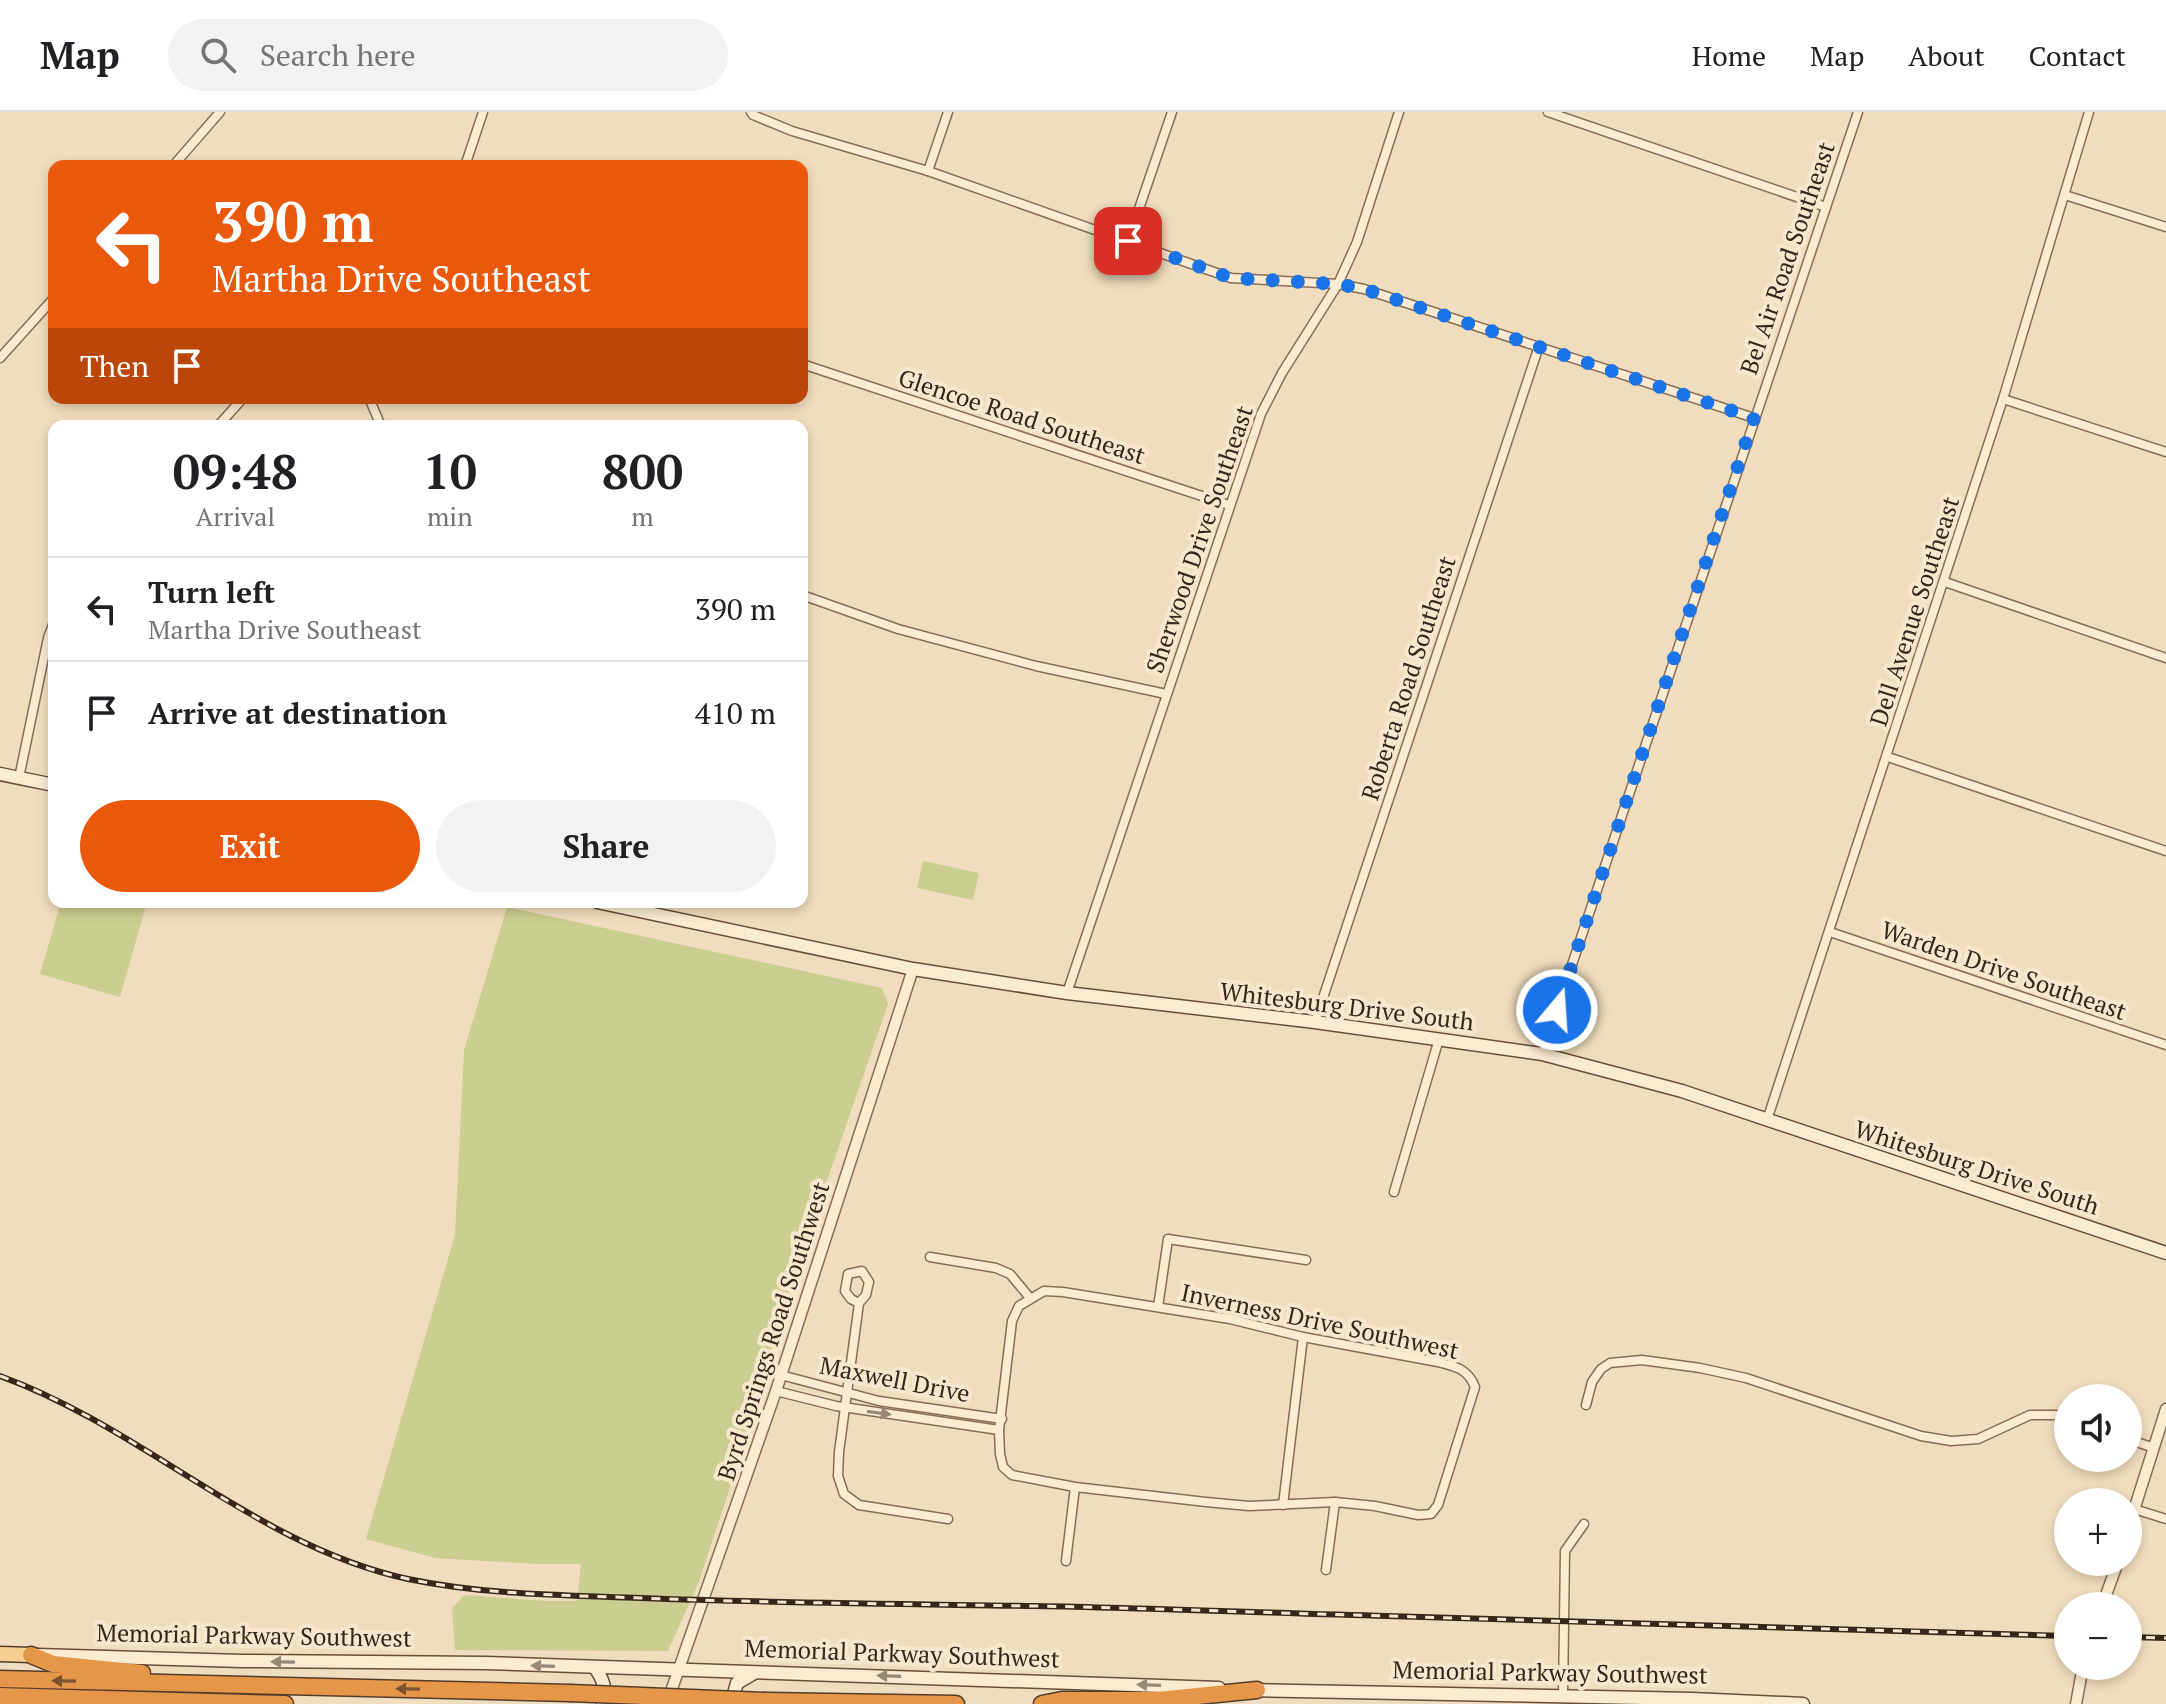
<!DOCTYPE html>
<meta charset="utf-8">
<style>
body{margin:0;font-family:"PT Serif",serif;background:#f2f2f2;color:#202124;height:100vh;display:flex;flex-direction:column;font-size:30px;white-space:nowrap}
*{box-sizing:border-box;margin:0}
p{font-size:26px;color:#757577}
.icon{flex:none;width:44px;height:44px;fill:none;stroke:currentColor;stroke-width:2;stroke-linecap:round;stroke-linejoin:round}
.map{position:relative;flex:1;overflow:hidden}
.details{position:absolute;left:48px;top:308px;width:760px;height:488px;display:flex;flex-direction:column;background:#fff;border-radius:16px;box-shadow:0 4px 12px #0003}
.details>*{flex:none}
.guide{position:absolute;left:48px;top:48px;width:760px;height:244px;border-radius:16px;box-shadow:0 4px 12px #0003;background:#ea580c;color:#fff;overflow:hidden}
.buttons{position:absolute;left:2054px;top:1272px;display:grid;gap:16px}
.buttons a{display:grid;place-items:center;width:88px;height:88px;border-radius:50%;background:#fff;box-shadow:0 4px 12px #0003;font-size:40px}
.pin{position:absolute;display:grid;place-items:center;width:68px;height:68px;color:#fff;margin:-34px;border-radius:16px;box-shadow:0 4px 12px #0006}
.me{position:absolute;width:88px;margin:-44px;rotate:18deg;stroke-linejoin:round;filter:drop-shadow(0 0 6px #0008)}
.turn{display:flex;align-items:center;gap:28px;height:168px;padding:0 32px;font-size:36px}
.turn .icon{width:104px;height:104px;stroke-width:2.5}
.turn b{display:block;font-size:56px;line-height:68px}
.then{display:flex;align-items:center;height:76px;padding:0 32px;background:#0003;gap:16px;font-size:30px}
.eta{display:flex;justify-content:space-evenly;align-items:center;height:136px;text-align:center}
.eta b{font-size:48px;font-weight:800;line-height:56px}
.cta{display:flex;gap:16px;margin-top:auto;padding:16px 32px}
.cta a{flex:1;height:92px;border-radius:48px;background:#ea580c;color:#fff;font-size:32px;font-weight:800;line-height:92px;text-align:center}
.cta a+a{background:#f2f2f2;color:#202124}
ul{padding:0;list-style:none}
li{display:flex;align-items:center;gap:24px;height:104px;padding:0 32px;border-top:2px solid #e0e0e0}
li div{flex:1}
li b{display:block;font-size:30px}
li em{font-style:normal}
header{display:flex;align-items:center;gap:48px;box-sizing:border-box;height:112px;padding:0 40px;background:#fff;border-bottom:2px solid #e0e0e0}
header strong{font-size:38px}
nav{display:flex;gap:44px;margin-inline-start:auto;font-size:28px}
.search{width:560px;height:72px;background:#f2f2f2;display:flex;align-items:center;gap:20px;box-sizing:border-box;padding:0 28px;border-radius:44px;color:#757577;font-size:30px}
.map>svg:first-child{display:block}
.green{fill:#cbce91}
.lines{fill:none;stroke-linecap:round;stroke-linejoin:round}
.minor-casing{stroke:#886d56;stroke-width:11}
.tertiary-casing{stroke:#886d56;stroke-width:13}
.secondary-casing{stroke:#6a4e39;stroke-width:15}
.primary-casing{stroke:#553c2a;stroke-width:17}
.motorway-casing{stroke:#553c2a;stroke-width:19}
.minor{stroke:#faebd1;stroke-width:8}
.tertiary{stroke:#faebd1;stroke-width:10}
.secondary{stroke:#faebd1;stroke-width:12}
.primary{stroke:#f6d092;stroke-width:14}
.motorway{stroke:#e49649;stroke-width:16}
.rail-casing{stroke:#37271b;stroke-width:6}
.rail{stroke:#f7e8cd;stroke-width:3;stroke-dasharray:9;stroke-linecap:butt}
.motorway-bridge-casing{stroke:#553c2a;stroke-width:19;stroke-linecap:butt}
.motorway-bridge{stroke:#e49649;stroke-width:16}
.oneway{fill:#988976}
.oneway2{fill:#7c532d}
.route{stroke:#1a73e8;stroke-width:14;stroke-dasharray:0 25.2}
.labels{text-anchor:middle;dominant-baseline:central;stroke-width:8;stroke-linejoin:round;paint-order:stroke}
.street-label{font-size:24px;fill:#37271b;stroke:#f7e8cd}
</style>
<header>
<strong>Map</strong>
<div class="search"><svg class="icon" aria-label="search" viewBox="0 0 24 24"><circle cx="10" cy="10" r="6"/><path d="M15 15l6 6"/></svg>Search here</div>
<nav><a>Home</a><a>Map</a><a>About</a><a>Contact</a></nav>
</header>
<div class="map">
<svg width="2166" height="1592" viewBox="0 0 2166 1592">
<rect width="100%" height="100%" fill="#f0ddbd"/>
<!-- green -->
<g class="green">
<path d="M923,749l56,12 -6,27 -56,-12z"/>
<path d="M61,790h86l-27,95 -80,-23z"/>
<path d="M507,795l375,81 6,16 -100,290 -46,157 -44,133 -30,67 -213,-1 -3,-41 12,-14 82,6h31l4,-37h-44l-102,-6 -69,-19 89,-304 9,-185z"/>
</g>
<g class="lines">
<!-- minor casing -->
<g class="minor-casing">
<g id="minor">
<path d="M751,0l2,3 39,16 136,40 303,107 107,6 26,5 390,129"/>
<path d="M1548,0l278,95"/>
<path d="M173,54l47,-54"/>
<path d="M465,54l18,-54"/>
<path d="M928,59l20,-59"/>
<path d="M2065,83l101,32"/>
<path d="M1128,129l44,-129"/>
<path d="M0,246l54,-60"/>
<path d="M802,252l427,141"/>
<path d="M369,286l12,28"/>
<path d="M2003,287l163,53"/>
<path d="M218,314l25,-28"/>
<path d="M1945,470l221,76"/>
<path d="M802,483l96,34 138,37 130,28"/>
<path d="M1888,645l278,94"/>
<path d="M19,666l29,-140 6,-16"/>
<path d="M1830,820l336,113"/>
<path d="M1067,881l194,-579 21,-41 56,-89 19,-42 42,-130"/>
<path d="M1315,910l224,-676"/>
<path d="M1542,942l316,-942"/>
<path d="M1767,1008l236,-721 86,-287"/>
<path d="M1394,1080l45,-153"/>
<path d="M930,1145l66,11 14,6 20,24"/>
<path d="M862,1159l7,11 -3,13 -7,8 -8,-4 -6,-8 3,-17z"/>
<path d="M1044,1179l19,1 167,27 73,18 135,25c17,4 30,7 37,25l-37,118 -7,9 -13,1 -43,-9 -40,-4 -86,4 -43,-4 -131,-15 -63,-12 -9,-8 -3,-13 -1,-24 13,-109 7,-15z"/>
<path d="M859,1191l-20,149 -1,24 6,18 15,11 89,14"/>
<path d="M1158,1195l10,-68 138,21"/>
<path d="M781,1263l98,26 123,18"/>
<path d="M776,1279l60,15 163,24"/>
<path d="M1586,1293l6,-23 9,-13 9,-6 32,-3 58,8 46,10 175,58 30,5 27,-2 52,-24h26l12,4"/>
<path d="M2128,1327l26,9"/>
<path d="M1283,1393l20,-168"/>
<path d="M2134,1397l32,10"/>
<path d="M1066,1449l9,-74"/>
<path d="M1326,1458l9,-68"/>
<path d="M1563,1584l2,-145 19,-27"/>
</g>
</g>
<!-- tertiary casing -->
<g class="tertiary-casing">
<g id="tertiary">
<path d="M2128,1417l38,-120"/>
<path d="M2102,1494l16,-44"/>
<path d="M668,1588l108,-309 137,-422"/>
<path d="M2076,1592l7,-38"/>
</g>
</g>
<!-- secondary casing -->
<g class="secondary-casing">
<g id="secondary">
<path d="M0,662l54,11"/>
<path d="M597,790l316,67 154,24 248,29 227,32 140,37 484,162"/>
<path d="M38,1543l204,6 243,2 734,25"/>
<path d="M595,1556c9,12 11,21 8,36"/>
<path d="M1250,1578l442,9 111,5"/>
<path d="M731,1592l6,-21 17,-10"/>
</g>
</g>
<!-- primary casing -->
<g class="primary-casing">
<path id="primary" d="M0,1542l31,1"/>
</g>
<!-- motorway casing -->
<g class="motorway-casing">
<g id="motorway">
<path d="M31,1543l22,9 89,9"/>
<path d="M0,1567l570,14"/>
<path d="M0,1584l285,8"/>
<path d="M766,1589l190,3"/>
<path d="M1042,1592l20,-4h96l99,-10"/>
</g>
</g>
<!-- minor -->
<use href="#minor" class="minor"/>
<!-- tertiary -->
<use href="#tertiary" class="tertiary"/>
<!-- secondary -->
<use href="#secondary" class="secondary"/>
<!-- primary -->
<use href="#primary" class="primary"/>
<!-- motorway -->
<use href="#motorway" class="motorway"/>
<!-- rail casing -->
<g class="rail-casing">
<g id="rail">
<path d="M0,1264c144,52 256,170 408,203 77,16 156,16 233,19 132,5 263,6 394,8 117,2 235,7 352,10 227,7 454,13 681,20"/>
<path d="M2128,1525l38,1"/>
</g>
</g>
<!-- rail -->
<use href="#rail" class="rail"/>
<!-- motorway-bridge casing -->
<g class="motorway-bridge-casing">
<path id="motorway-bridge" d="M570,1581l196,8"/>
</g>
<!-- motorway-bridge -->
<use href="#motorway-bridge" class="motorway-bridge"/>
</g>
<!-- one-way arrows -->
<defs><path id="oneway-solid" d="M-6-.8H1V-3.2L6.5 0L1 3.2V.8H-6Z" transform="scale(2)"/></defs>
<g class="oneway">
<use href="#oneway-solid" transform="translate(879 1301) rotate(8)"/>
<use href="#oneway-solid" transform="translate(283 1550) rotate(-179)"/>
<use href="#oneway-solid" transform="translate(543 1554) rotate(-178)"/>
<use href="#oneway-solid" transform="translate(889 1564) rotate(-178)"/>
<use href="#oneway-solid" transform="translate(1149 1573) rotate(-178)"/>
</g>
<g class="oneway2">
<use href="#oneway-solid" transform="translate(64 1569) rotate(-179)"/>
<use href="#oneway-solid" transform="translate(408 1577) rotate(-179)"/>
</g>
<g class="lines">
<!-- route -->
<path class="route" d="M1128,129l103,37 107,6 26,5 390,129 -197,592"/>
</g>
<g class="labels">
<!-- street labels -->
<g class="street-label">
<text transform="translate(1787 146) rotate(-71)">Bel Air Road Southeast</text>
<text transform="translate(1022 304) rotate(18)">Glencoe Road Southeast</text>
<text transform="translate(1199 427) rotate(-71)">Sherwood Drive Southeast</text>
<text transform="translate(1914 499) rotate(-72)">Dell Avenue Southeast</text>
<text transform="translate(1408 566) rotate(-72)">Roberta Road Southeast</text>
<text transform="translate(2004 858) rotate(19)">Warden Drive Southeast</text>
<text transform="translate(1347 894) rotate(7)">Whitesburg Drive South</text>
<text transform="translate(1977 1055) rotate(18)">Whitesburg Drive South</text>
<text transform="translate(1320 1209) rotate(12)">Inverness Drive Southwest</text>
<text transform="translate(773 1219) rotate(-72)">Byrd Springs Road Southwest</text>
<text transform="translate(895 1267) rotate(11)">Maxwell Drive</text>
<text transform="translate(254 1523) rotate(1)">Memorial Parkway Southwest</text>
<text transform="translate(902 1541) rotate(2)">Memorial Parkway Southwest</text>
<text transform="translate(1550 1560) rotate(1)">Memorial Parkway Southwest</text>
</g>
</g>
</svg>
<div class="buttons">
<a><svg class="icon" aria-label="sound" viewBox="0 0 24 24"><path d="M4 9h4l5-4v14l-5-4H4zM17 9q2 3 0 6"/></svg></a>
<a>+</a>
<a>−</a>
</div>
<div class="pin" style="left:1128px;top:129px;background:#d93025"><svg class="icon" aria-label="arrive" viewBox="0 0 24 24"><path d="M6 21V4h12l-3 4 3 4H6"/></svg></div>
<svg class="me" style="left:1557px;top:898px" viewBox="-20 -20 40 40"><circle r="17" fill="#1a73e8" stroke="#fff" stroke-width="3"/><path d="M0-11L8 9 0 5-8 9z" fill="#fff"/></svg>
<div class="guide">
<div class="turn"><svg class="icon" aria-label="left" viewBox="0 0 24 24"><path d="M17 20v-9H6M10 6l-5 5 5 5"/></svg><div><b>390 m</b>Martha Drive Southeast</div></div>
<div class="then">Then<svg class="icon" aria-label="arrive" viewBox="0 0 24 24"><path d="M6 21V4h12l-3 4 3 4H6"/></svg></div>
</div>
<section class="details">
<div class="eta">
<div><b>09:48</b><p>Arrival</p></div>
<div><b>10</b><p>min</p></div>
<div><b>800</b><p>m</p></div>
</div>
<ul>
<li><svg class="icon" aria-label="left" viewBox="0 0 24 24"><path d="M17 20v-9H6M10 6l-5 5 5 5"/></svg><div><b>Turn left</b><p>Martha Drive Southeast</p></div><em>390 m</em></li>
<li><svg class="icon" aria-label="arrive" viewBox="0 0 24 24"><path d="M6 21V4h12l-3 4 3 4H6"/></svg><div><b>Arrive at destination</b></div><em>410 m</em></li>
</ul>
<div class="cta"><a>Exit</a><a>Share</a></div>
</section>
</div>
